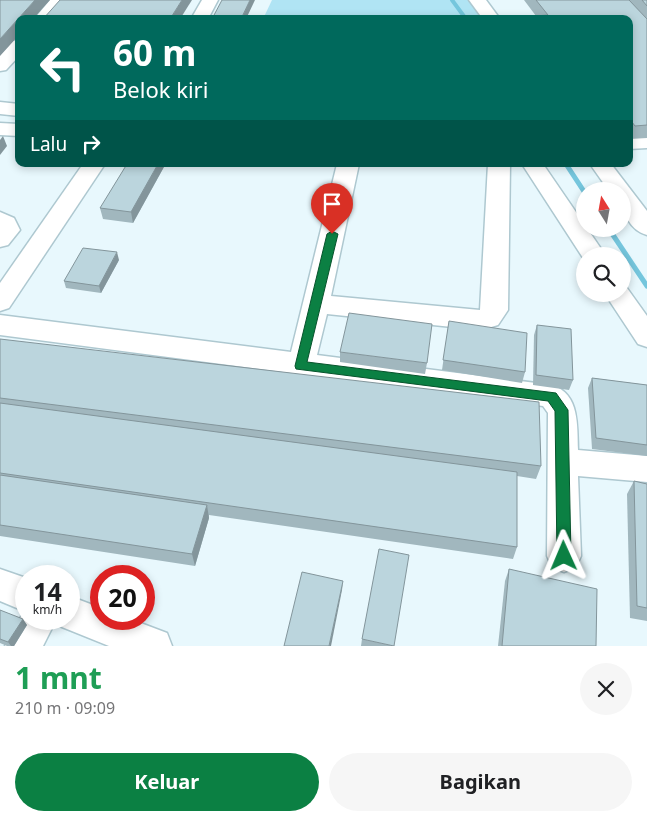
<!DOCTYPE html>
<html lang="id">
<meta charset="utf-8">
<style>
body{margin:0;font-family:"Noto Sans",sans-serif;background:#f6f6f6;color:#202124;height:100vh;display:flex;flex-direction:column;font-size:19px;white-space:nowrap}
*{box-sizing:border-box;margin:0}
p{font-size:16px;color:#757577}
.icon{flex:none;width:28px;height:28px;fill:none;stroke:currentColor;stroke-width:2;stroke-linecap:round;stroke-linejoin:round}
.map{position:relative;height:646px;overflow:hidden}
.side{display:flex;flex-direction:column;background:#fff;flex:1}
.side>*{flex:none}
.top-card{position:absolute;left:15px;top:15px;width:618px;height:152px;border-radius:10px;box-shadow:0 2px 8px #0003;background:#00695c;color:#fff;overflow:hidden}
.needle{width:32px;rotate:349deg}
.fabs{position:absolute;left:576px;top:182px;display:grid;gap:10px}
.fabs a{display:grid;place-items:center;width:55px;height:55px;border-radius:50%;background:#fff;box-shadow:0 2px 8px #0003;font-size:25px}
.speed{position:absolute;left:15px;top:565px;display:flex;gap:10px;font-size:25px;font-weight:700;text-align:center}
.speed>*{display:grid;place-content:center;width:65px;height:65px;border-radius:50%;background:#fff;box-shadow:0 2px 8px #0003;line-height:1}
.speed small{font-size:12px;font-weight:400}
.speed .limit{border:8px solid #d22;background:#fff;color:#111}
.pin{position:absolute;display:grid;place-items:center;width:42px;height:42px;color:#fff;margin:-51px -21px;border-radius:50% 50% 50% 0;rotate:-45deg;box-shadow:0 0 5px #0007}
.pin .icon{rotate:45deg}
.me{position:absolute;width:55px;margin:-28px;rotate:359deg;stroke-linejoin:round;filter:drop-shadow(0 0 4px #0008)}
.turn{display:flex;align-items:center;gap:18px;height:105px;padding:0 15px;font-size:22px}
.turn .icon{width:65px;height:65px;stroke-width:2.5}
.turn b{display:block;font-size:35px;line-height:42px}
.then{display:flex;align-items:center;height:48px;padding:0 15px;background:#0003;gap:10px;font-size:19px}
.round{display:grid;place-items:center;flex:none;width:52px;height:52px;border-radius:26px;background:#f6f6f6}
.summary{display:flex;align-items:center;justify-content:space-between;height:85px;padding:0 15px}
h1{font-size:30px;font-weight:700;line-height:38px;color:#1e9e55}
.action{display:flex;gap:10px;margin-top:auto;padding:10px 15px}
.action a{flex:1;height:58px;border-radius:30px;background:#0b8043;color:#fff;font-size:20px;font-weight:700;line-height:58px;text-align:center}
.action a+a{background:#f6f6f6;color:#202124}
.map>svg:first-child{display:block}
.green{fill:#b0e4f4}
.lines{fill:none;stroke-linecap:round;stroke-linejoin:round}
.stream-far1{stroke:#75c6dd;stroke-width:4}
.stream{stroke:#75c6dd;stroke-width:5}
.minor-casing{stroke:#aec8d0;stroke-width:3}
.minor{fill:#fff;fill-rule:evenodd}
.wall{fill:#a1b7be}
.shaded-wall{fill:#83959b}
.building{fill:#bbd5dd;stroke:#83959b}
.route{fill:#0b8043;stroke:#07532c}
</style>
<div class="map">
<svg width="647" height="646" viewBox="0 0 647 646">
<rect width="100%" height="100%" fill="#e8f8fd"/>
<!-- green -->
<path class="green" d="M272,0h208l21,19h-238z"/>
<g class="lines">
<!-- stream-far1 -->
<path class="stream-far1" d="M452,0l14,19"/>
<!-- stream -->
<g class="stream">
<path d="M566,164l19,29"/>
<path d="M609,229l38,57"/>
</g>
<!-- minor casing -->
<g class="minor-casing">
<g id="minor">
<path d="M50,0h17l-16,19h-17z"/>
<path d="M202,0h16l-10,19h-17z"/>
<path d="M469,0h17l14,19h-17z"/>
<path d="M19,40v16l-13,14 -6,1v-16l13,-14z"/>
<path d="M0,102l19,2v12l-19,-2z"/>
<path d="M0,123l19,1v12l-19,-1z"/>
<path d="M647,136v12l-18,1v-12z"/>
<path d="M83,164h22l-96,144 -9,3v-28z"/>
<path d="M337,164h22l-28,132 149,14 8,-146h22l-2,146 -10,15 -17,5 -154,-16 -10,41 235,30c28,9 25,41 26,65l69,6v26l-69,-6 3,80 -5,11 -12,5 -12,-5 -5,-11 1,-143 -5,-7 -237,-31 -5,2 -10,-4 -291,-38v-20l291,37z"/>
<path d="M522,164h21l63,92h-21v5z"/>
<path d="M590,164h21l36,47v24c-20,-6 -25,-26 -25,-44h-13z"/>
<path d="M0,212l14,6 6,12 -12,15 -8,2z"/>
<path d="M622,286l5,2 20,28v31l-9,-3 -33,-50h17z"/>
<path d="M0,569l26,9v41h43v-23l32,12v11h29l37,14 5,13h-63l-52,-21 -2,-3 -12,24h-38l19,-35 -24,-10z"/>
</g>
</g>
<!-- minor -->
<use href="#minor" class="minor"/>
</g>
<!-- wall -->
<g class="wall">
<path d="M524,0h123v138l-17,1 -1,-2v-118h-95v-3h2z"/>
<path d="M213,17l33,2h-33z"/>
<path d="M165,165l-32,58 -30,-4 -3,-11z"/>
<path d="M119,260l-18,33 -35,-5 -2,-7z"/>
<path d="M449,321l76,51 -3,11 -80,-13z"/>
<path d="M537,325l36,55 -4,10 -36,-5 1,-50z"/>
<path d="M0,339l541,127 -5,13 -19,-3v71l-4,12 -304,-44v3l-14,48 -195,-30z"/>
<path d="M340,352l87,11 -2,11 -85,-12z"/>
<path d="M592,378l55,7v71l-55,-7 -4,-61z"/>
<path d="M634,481l13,3v137l-17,-3 -3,-124z"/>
<path d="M509,569l87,77h-98l7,-65z"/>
<path d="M0,610l27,15 -13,21h-7l-7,-3z"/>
<path d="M362,639l32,7h-33z"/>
</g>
<!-- shaded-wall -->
<g class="shaded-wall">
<path d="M35,0h15l-17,19h-14v16l-19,21v-17z"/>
<path d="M182,0h10l-12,19h-10z"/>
<path d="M250,0h5l-9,19h-5z"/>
<path d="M3,136l4,10 -7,9v-15z"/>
<path d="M158,164h7v1l-32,58 -2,-11z"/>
<path d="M117,252l2,8 -18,33 -2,-7z"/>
<path d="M207,505l2,13 -14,48 -3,-12z"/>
<path d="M343,581l-1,9 -11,56h-2z"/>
<path d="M23,619l4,6 -13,21h-3l-3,-4z"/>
</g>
<!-- building -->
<g class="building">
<path d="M0,0h35l-35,39z"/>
<path d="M60,0h122l-12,19h-127z"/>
<path d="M222,0h28l-9,19 -28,-2z"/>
<path d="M536,0h93l18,19v106l-12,1 -6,-8v-99h-93l-2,-3 14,-1z"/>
<path d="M642,0h5v6z"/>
<path d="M127,164h31l-27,48 -31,-4z"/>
<path d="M83,248l34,4 -18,34 -35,-5z"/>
<path d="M349,313l83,11 -5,39 -87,-11z"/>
<path d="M449,321l78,12 -2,39 -82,-12z"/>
<path d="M537,325l34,4 2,51 -37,-5z"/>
<path d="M0,339l539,63 2,64 -541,-68z"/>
<path d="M592,378l55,7v60l-51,-7z"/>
<path d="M0,403l517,69v75l-517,-74z"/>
<path d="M0,475l207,30 -15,49 -192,-29z"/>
<path d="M634,481l13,3v124l-10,-2z"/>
<path d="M379,549l30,6 -15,91 -32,-7z"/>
<path d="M509,569l88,20 -1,57h-94z"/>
<path d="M302,572l41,9 -14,65h-45z"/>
<path d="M0,610l23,9 -15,23 -8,-3z"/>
</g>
<!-- route -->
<path class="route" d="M332,231l6,3 -31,128 249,31 12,17 3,146 -2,5 -5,2 -5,-2 -2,-5 -2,-145 -7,-10 -252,-32 -1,-3 32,-132z"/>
</svg>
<div class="fabs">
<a><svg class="needle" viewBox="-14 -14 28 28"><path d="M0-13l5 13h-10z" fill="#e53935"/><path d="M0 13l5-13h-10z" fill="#757577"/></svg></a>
<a><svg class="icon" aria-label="search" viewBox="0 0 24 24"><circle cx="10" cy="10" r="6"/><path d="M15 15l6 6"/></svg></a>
</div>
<div class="speed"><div>14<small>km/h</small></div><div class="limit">20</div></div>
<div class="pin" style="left:332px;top:234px;background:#d93025"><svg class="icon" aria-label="arrive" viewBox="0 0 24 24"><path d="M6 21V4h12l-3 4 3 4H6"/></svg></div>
<svg class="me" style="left:564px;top:556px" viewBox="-20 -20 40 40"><path d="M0-17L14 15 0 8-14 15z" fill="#0b8043" stroke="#fff" stroke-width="4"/></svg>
<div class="top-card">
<div class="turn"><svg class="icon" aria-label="left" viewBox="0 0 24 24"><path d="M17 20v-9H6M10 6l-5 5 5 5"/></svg><div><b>60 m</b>Belok kiri</div></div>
<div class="then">Lalu<svg class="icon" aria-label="right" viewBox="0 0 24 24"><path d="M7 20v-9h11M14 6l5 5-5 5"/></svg></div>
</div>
</div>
<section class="side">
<div class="summary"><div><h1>1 mnt</h1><p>210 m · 09:09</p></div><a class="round"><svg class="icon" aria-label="close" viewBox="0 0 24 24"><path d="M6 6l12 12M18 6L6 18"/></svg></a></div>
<div class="action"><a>Keluar</a><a>Bagikan</a></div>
</section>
